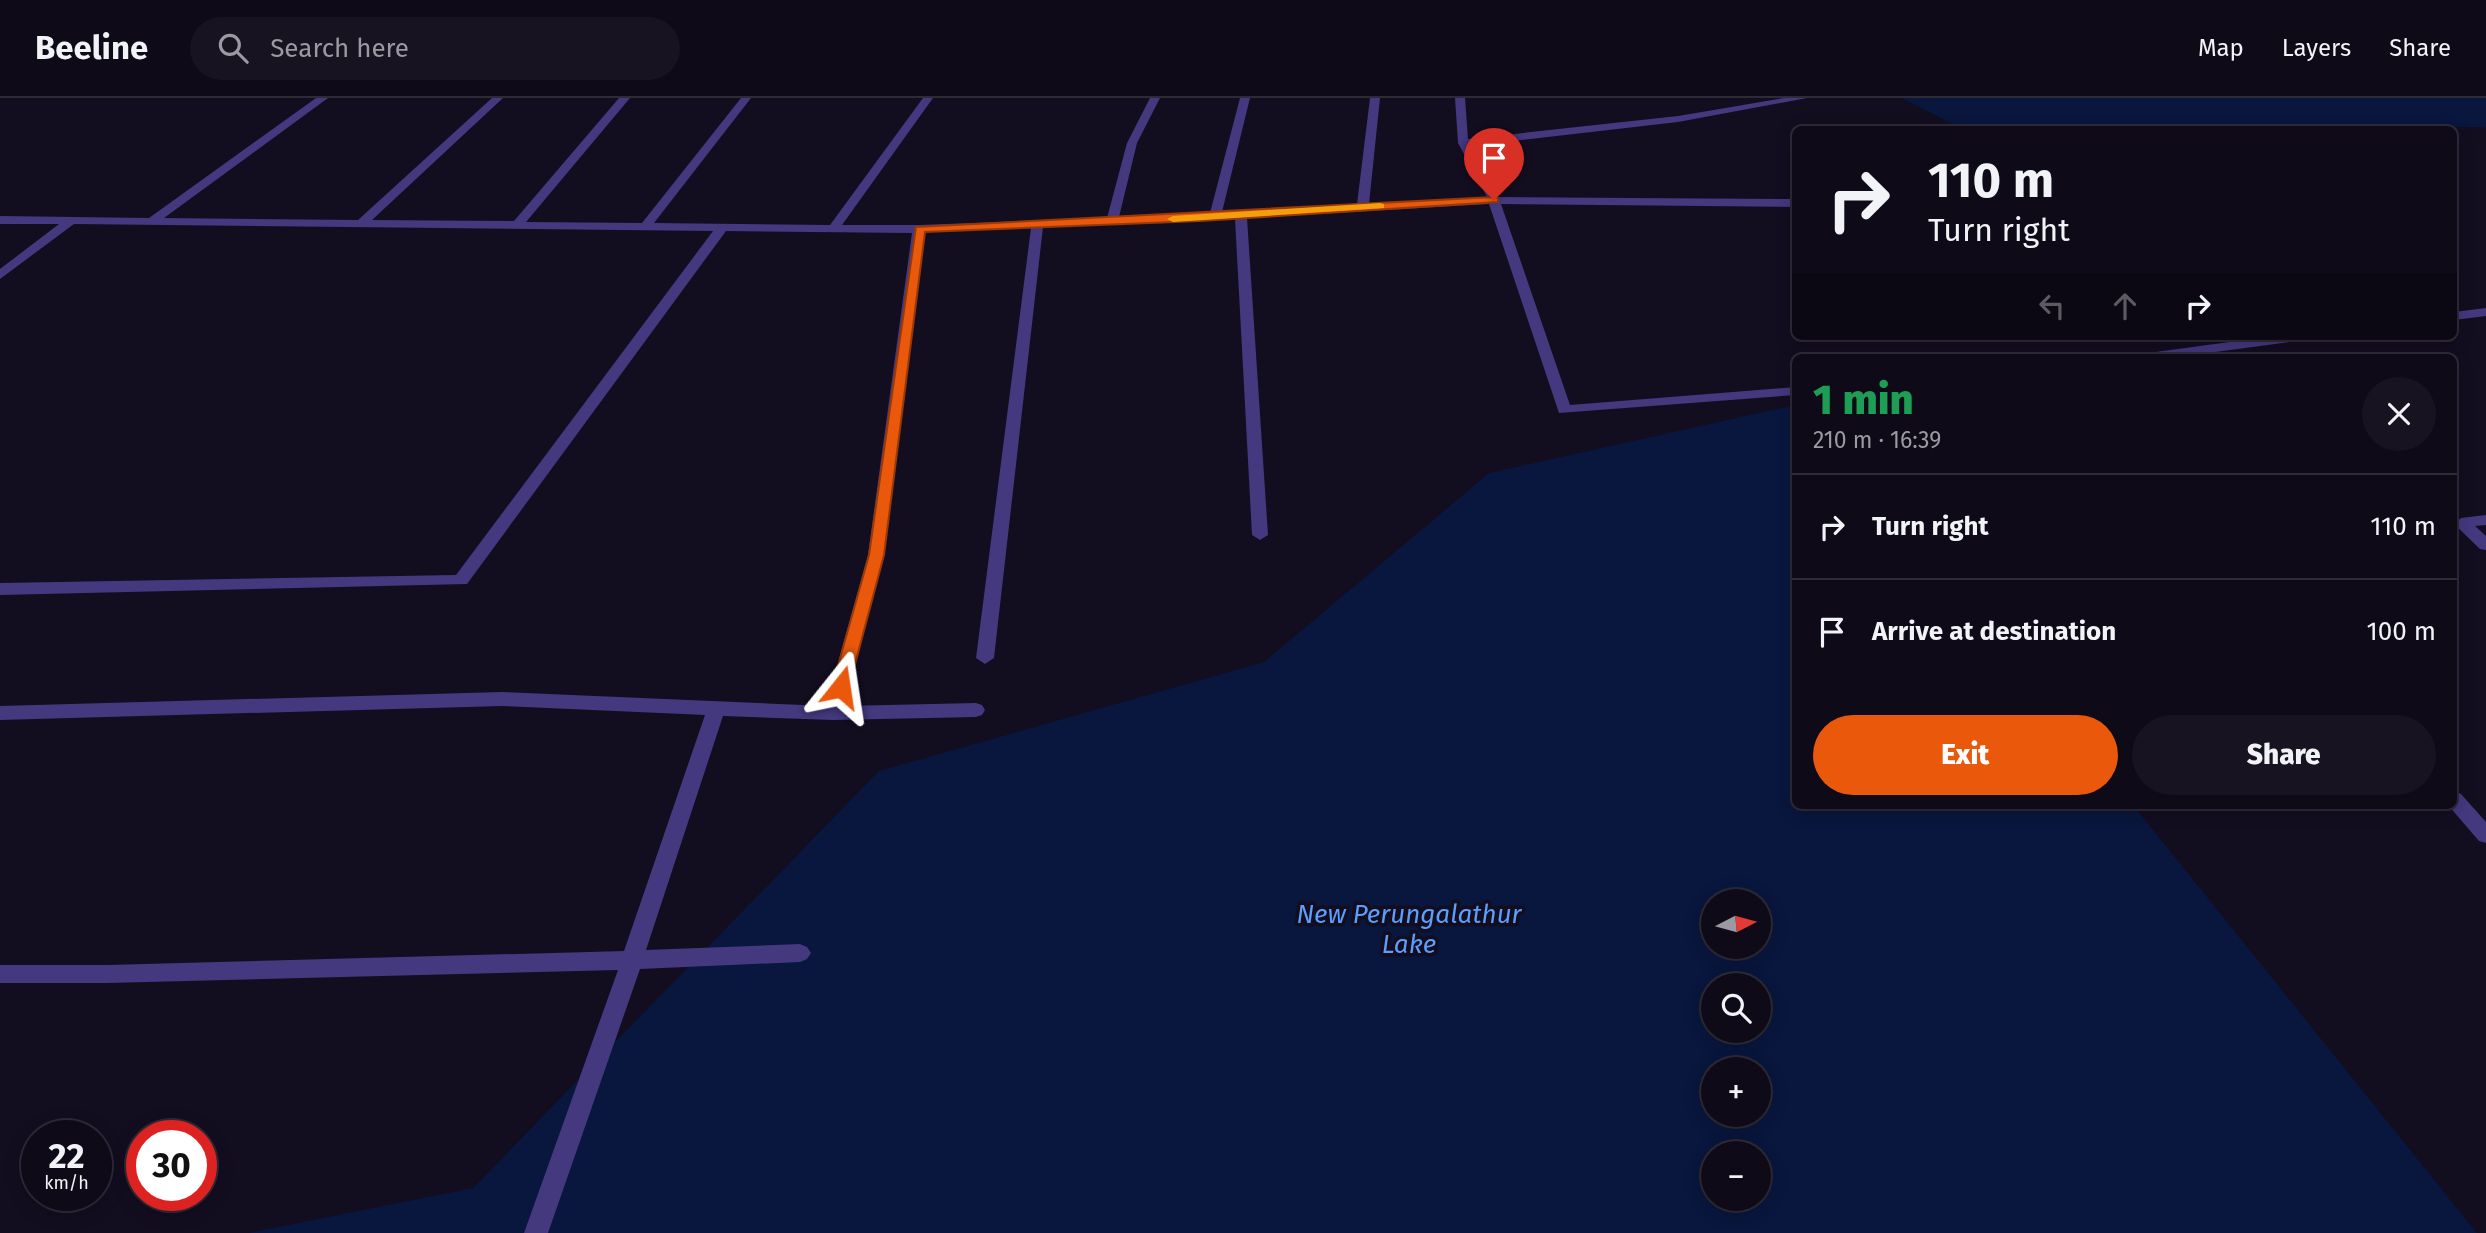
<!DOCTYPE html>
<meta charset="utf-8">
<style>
body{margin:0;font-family:"Fira Sans",sans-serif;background:#171321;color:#f1f3f6;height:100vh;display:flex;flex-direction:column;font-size:26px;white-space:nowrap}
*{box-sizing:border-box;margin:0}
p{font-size:23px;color:#9b9aa2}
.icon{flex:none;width:38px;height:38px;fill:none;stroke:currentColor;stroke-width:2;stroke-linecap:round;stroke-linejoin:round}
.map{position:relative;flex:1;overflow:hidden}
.panel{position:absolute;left:1792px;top:256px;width:665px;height:455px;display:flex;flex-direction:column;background:#0e0a18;border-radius:10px;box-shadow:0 4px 18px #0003,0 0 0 2px #2e2b37}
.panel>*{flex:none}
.guide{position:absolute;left:1792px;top:28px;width:665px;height:214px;border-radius:10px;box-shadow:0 4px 18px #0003,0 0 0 2px #2e2b37;background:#0e0a18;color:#f1f3f6;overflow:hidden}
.needle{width:46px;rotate:84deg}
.controls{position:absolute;left:1701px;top:791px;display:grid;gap:14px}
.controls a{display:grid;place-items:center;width:70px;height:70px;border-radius:50%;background:#0e0a18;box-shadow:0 4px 18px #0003,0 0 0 2px #2e2b37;font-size:35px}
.speed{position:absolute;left:21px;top:1022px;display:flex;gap:14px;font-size:35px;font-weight:700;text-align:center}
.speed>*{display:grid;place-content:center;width:91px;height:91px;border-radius:50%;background:#0e0a18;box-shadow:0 4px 18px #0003,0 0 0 2px #2e2b37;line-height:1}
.speed small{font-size:18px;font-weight:400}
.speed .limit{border:10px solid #d22;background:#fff;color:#111}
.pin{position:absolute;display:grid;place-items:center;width:60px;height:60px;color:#fff;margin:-72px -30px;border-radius:50% 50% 50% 0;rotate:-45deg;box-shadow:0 0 7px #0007}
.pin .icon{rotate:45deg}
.me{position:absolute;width:77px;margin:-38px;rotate:15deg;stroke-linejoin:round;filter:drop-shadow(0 0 5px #0008)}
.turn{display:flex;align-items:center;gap:24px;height:147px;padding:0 21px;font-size:32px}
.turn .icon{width:91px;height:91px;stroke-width:2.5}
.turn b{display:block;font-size:49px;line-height:60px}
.lanes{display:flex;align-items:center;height:66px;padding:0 21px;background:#0003;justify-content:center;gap:35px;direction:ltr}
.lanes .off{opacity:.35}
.round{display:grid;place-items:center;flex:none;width:74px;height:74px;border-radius:37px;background:#171321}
.overview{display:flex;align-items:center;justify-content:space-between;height:119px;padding:0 21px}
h1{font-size:42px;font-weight:800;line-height:52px;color:#1e9e55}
.action{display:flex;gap:14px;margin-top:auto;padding:14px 21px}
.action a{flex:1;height:80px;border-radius:42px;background:#ea580c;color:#fff;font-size:28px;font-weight:800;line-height:80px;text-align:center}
.action a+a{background:#171321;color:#f1f3f6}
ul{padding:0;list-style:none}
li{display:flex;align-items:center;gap:21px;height:105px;padding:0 21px;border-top:2px solid #2e2b37}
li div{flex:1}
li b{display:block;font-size:26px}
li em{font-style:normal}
header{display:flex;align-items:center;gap:42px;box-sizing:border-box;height:98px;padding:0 35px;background:#0e0a18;border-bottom:2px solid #2e2b37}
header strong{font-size:33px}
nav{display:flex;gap:38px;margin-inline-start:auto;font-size:24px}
.search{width:490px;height:63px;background:#171321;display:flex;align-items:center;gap:18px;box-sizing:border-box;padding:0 24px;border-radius:38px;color:#9b9aa2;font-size:26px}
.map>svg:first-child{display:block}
.water{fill:#09163d;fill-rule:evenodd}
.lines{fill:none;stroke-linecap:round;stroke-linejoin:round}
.minor{fill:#44387f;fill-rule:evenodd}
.route{fill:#ea580c;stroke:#983908;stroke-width:2}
.slow{fill:#f59e0b}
.labels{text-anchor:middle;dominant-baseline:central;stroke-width:7;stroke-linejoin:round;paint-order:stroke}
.water-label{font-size:26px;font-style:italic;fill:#5b9ffe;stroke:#130d20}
</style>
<header>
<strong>Beeline</strong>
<div class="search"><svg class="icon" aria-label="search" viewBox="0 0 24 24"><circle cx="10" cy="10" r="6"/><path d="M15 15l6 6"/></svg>Search here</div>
<nav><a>Map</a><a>Layers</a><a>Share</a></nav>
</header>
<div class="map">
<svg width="2486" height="1135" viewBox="0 0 2486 1135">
<rect width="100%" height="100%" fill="#130d20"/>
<!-- water -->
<g class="water">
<path d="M1902,0h584v29l-524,2z"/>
<path d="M1795,307l1,400h337l344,428h-2229l225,-45 406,-417 385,-109 225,-189zM1713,803h46v46h-46zM1713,887h46v46h-46zM1713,971h46v46h-46zM1713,1055h46v46h-46z"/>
</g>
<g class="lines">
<!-- minor -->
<g class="minor">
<path d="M316,0h12l-164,120 194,2 134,-122h11l-131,122 142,1 105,-123h11l-104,124 116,1 99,-125h10l-97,125 176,2 93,-127h10l-91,127h77l188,-7 20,-75 23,-45h10l-23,45 -18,74 91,-4 30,-115h10l-28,114 135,-8 13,-106h10l-11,106 118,-7 -29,-54 -3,-45h10l3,41 210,-23 106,-18h23l-129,24 -208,24 28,51 298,2v8l-295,-3 69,201 226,-18v8l-237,18 -70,-209 -242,14 21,317 -8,5 -8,-5 -17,-316 -192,8 -49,431 -9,6 -9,-6 55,-430 -106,4 -41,323 -40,151 132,-3 6,2 3,5 -3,5 -6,2 -143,3 -110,-4 -77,234 154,-6 7,3 4,6 -4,6 -7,3 -160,7 -92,264h-24l94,-263 -511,13h-107v-18h107l517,-14 81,-236 -203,-9 -502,14v-14l502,-14 324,14 42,-151 44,-322 -186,-2 -259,353 -467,11v-12l456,-8 257,-344 -639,-7 -74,55v-10l59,-45h-59v-8l149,2z"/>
<path d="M2486,210v8l-32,4v-8z"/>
<path d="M2274,238h37l-7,4 -126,17h-37l7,-4z"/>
<path d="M2486,417v10l-11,1 11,10v14l-6,-1 -26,-25 7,-6z"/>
<path d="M2454,693l7,3 25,28v21l-7,-2 -31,-36h6z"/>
</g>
</g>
<!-- route -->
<path class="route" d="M1494,99l4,1v4l-298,19 -275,11 -41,323 -35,132 -8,5 -6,-1 -3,-4 37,-132 47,-328z"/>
<!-- slow -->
<path class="slow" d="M1380,105l4,1v4l-211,14 -6,-3 6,-3z"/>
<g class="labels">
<!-- water labels -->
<g class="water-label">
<text x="1409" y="816">New Perungalathur<tspan x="1409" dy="30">Lake</tspan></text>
</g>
</g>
</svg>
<div class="controls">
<a><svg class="needle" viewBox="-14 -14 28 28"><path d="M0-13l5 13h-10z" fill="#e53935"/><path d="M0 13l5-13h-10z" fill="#9b9aa2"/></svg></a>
<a><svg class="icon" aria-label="search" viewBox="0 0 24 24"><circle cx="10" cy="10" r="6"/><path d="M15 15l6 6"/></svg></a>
<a>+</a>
<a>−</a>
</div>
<div class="speed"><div>22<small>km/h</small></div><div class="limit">30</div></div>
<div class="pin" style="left:1494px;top:102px;background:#d93025"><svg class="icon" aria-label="arrive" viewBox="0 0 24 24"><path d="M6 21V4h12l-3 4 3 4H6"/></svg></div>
<svg class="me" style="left:841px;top:589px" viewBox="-20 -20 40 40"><path d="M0-17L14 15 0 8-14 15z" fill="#ea580c" stroke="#fff" stroke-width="4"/></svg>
<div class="guide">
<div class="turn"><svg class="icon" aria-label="right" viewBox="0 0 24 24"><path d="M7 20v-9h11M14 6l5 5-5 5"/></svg><div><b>110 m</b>Turn right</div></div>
<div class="lanes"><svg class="icon off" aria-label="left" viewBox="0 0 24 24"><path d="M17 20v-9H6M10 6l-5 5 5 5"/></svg><svg class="icon off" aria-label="ahead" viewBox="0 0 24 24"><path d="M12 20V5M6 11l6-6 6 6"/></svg><svg class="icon" aria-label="right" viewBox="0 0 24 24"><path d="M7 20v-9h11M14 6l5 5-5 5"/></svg></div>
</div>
<section class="panel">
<div class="overview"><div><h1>1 min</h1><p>210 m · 16:39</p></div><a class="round"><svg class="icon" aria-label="close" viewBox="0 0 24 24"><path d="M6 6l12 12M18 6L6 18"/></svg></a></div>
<ul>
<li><svg class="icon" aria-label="right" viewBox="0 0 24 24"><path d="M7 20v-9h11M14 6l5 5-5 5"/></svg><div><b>Turn right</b></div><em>110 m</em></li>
<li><svg class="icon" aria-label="arrive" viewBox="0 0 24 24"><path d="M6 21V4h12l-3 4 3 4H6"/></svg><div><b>Arrive at destination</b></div><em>100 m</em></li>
</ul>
<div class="action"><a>Exit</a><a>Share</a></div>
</section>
</div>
